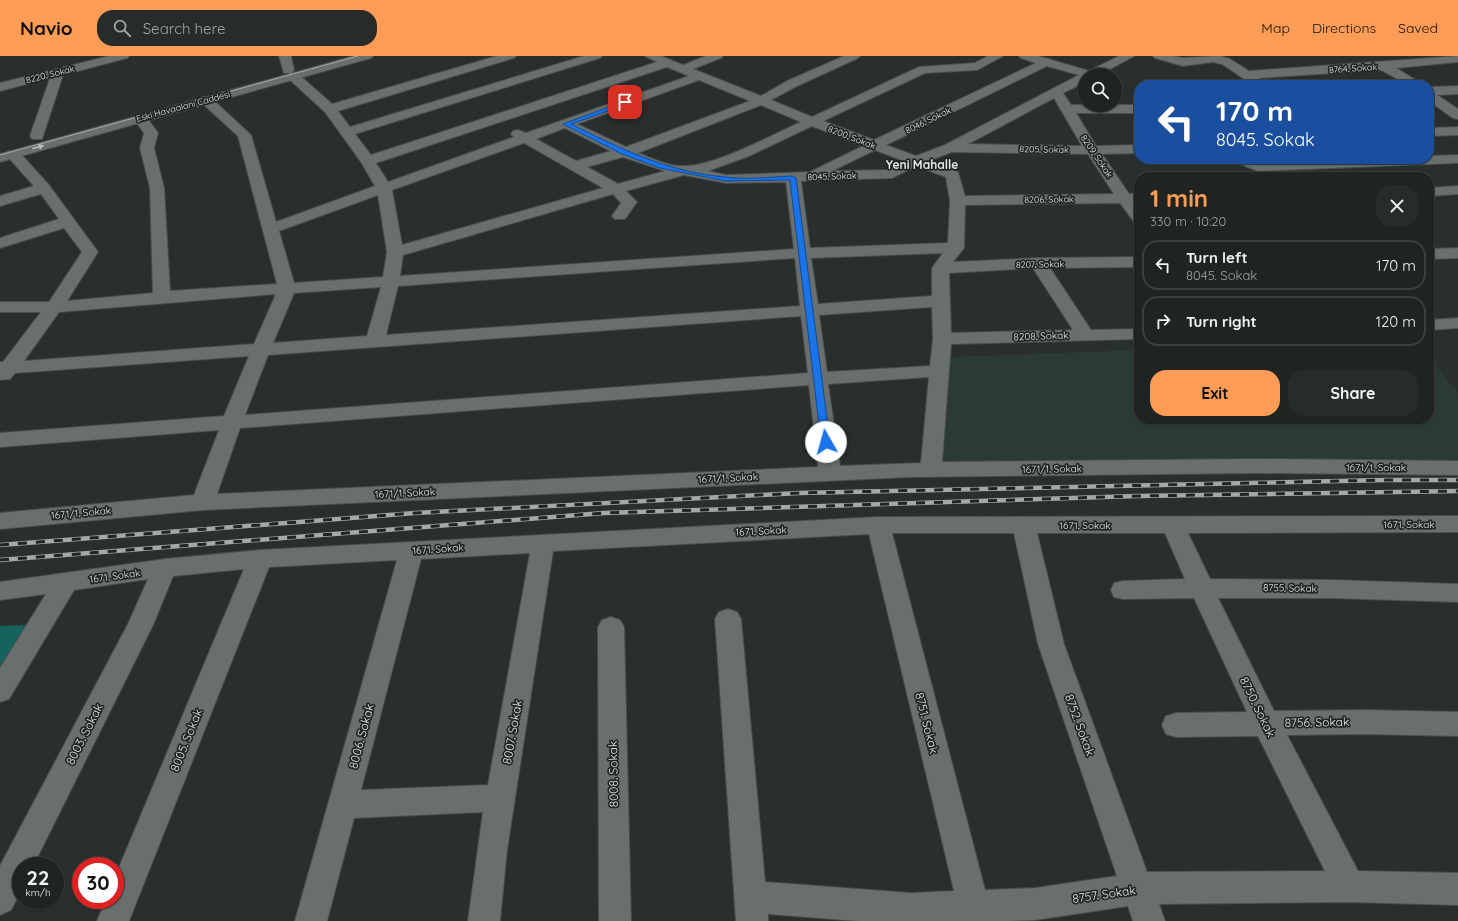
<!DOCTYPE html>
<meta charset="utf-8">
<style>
body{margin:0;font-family:Quicksand,sans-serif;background:#272b2a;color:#f1f3f6;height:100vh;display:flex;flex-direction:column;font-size:15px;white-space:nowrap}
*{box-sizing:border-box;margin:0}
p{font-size:13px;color:#a1a4a5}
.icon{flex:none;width:22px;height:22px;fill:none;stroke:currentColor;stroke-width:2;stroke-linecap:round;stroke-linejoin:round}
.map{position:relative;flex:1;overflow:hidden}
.details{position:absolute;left:1134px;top:116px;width:300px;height:252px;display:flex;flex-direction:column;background:#1f2322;border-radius:16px;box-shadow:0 1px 3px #0004,0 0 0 1px #3c4040}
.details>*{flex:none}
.guide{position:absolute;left:1134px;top:24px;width:300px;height:84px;border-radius:16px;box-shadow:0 1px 3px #0004,0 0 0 1px #3c4040;background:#1a4fa0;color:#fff;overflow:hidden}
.controls{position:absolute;left:1078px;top:12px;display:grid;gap:8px}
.controls a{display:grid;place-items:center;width:44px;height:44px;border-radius:50%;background:#1f2322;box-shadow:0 1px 3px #0004,0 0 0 1px #3c4040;font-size:20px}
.speed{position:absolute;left:12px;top:801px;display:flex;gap:8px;font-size:20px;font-weight:700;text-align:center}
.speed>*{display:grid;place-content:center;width:52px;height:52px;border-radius:50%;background:#1f2322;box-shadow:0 1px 3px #0004,0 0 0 1px #3c4040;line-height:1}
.speed small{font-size:10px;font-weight:400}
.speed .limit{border:6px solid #d22;background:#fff;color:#111}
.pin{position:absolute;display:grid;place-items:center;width:34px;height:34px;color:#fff;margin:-17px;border-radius:8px;box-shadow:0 2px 6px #0006}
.me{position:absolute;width:44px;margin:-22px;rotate:353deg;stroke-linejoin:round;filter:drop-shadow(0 0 3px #0008)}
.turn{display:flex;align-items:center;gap:14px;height:84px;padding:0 16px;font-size:18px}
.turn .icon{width:52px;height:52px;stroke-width:2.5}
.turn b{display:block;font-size:28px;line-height:34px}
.round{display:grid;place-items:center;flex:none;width:42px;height:42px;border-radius:16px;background:#272b2a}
.headline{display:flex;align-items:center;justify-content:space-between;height:68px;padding:0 16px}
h1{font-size:24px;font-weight:800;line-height:30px;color:#fd9c56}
.button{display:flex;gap:8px;margin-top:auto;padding:8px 16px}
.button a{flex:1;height:46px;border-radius:16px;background:#fd9c56;color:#111;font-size:16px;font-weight:800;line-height:46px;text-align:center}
.button a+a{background:#272b2a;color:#f1f3f6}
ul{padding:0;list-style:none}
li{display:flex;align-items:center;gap:12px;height:50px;margin:0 8px 6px;padding:0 8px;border:2px solid #3c4040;border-radius:16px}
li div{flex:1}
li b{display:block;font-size:15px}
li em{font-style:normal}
header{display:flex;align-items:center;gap:24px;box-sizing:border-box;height:56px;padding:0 20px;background:#fd9c56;color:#111}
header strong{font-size:19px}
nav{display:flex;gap:22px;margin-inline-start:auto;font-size:14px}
.search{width:280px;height:36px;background:#272b2a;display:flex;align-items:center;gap:10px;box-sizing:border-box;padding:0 14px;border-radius:16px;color:#a1a4a5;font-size:15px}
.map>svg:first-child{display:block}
.built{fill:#2b3937}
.green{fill:#15635d}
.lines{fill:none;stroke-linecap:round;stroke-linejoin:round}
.minor-casing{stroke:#484d4d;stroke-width:2}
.tertiary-casing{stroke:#484d4d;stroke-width:2}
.minor{fill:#686f6e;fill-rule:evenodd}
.tertiary{fill:#686f6e;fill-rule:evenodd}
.tram{stroke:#a4a8a8;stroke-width:1}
.rail-casing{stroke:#a4a8a8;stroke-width:4.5}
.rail{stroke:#1f2525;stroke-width:3;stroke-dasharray:9;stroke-linecap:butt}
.oneway{fill:#b8bdbd}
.route{fill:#1a73e8;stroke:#114b97}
.labels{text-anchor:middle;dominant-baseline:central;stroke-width:3.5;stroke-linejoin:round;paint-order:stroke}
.far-street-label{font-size:9px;fill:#e3e7e7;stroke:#1f2525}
.street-label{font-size:10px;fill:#e3e7e7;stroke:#1f2525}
.far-district-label{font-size:12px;font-weight:bold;fill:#e3e7e7;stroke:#1f2525}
.near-street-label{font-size:12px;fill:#e3e7e7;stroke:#1f2525}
</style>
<header>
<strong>Navio</strong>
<div class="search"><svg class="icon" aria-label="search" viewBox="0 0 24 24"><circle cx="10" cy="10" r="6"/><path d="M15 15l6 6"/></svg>Search here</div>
<nav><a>Map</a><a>Directions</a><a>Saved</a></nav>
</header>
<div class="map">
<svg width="1458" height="865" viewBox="0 0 1458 865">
<rect width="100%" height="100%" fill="#292f2e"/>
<!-- built -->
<path class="built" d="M1139,294v69h290v-62l29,36v71l-516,2 6,-109z"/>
<!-- green -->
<path class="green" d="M28,569l-28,46v-45z"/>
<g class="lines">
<!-- minor casing -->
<g class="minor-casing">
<g id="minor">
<path d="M109,0h20l-2,2 -64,17 -21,64h-10l-2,-3 20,-58 -50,13v-8z"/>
<path d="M279,0h12l3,14 -2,3h-8z"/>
<path d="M497,0h19l-2,2 -176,53 12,16 234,-71h18l-2,2 -245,76 16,21 286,-93 -12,-6h16l22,9 23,-9h17l-2,2 -28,11 68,27 26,-15 57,-25h16l-2,2 -63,29 -24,13 41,17 107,-50 56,-4 13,-7h15l-26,14 -52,3 -102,48 51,19 162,-77 -15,-5 -2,-2h19l51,15 30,-15h15l-35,19h-14v7l-22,11 8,12h68v8h-63l20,33 43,-1v8l-37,1 27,40 10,-1v10h-4l4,5v16l-5,-2 -14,-19 -155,2 -1,43 -11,14 85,-4 101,-1v10l-89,1 41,62 48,-1v10l-188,5 -9,118 316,-3 200,2v14l-200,-2 -348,4 -707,33 -203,19v-16l194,-18 25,-65 -219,17v-14l224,-17 25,-60 -234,17 -5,6 -10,1v-18h3l38,-50h-41v-10h49l33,-50 -18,-24 -64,20v-10l59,-19 -18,-25 -41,12v-10l34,-10 -26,-29 -2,-3 2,-3h10l31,34 49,67 -31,49 86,-8 -3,-105 -10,-40 4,-15 -11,-15 7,-4 5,1 13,18 -4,15 10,40 6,103 107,-7 -39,-148 -36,-33 -2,-3 2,-3h8l41,38 25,87 99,-36 -14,-24 -36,-50 -36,-33 -2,-3 2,-3h8l35,31zM1047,10l32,9 -134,70 -29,11 -30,-11zM667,11l22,9 -163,57 -8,-3 -5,1 -2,3 3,3 -126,45 -12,-19zM699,24l51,21 -124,46 -49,-23zM1054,42l28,48 -114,-2zM761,49l40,17c-29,13 -86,44 -116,44 -16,1 -33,-8 -47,-13zM812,70l51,20 -53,26 -84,3 -18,-4 41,-15zM565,72l46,23 -35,10 -40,-22zM524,87l79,45 -201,57 -10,-55zM875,94l29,11 -15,9 -57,1zM952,96l136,2 26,40 -149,2 -7,-24 -30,-11zM623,101l42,14 -47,13 -31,-17zM916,110l30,11 4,24 -2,42 -138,5 -9,-67 91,-3zM684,119l42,8 60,-1 8,67 -394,27 3,-21 210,-61 8,9 -9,13 3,3h10l12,-17 -11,-11zM378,139l9,57 -4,25 -89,6 -15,-52zM943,197l-11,15v28l-114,8 -7,-46zM795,202l5,48 -414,29 12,-49zM1033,212l40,62 -122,3 -2,-60zM381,231l-14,49 -94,7 21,-50zM276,238l-22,50 -230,17 35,-49zM932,251l1,32 -3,27 -103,6 -8,-57zM801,260l7,57 -563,42 23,-60zM929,321l-8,86 -81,3 -12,-82zM809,329l9,82 -601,27 23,-66z"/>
<path d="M1153,0h20l10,2 37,-2 10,3 19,12 209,-15v6l-62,6 28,17h-15l-28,-15 -122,8 5,5 -1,2h-10l-31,-21 -9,-2 -30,4 -28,-8z"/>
<path d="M1458,30v8l-21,1 21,14v10l-5,-1 -24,-17v-14z"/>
<path d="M1458,71v8l-29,1v-8z"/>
<path d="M1458,99v8l-200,8 -23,-9 -2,-3h19l8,4 91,-4h78v-3z"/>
<path d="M1458,130v8l-29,2v-8z"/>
<path d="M1458,192v10l-29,1v-10z"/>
<path d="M1458,262v10l-29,2v-10z"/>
<path d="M1458,460v16l-270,1 22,46 122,1 126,4v18l-126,-4h-114l56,113 91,-1 93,2v24l-93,-2 -78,1 71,136 100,2v32l-109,-3 -190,2 6,17h-32l-5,-15 -93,14 -25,1h-152l-90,-7v7h-32l-21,-302 4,-7 9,-3 9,3 4,7 24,263 146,11 43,-2 -85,-357 -316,17 -46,299 -7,71h-32l15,-109 -129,6 -27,103h-32l102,-361 -128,7 -140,354h-32l9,-21h9v-23l129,-308 -71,7 -20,49 -120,241h-12v25l-10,19 -11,5v-49l128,-242 20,-45 -74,11 -65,109 -9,3v-34l46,-74 -46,6v-18l165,-23 95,-9 618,-33zM892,477h122l24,111 79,232 -82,12 -50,2zM1037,477h128l20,46 -62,2 -9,2 -3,7 3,7 9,2 71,-1 53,114 -71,1 -10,3 -4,9 4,9 10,3 82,-1 67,135 -178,1 -83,-228zM530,497l-42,232 -127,5 60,-231z"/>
<path d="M611,561l9,3 4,7 7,294h-32l-1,-294 4,-7z"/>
</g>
</g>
<!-- tertiary casing -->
<g class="tertiary-casing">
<path id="tertiary" d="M354,0h19l-2,2 -371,104v-8z"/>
</g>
<!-- minor -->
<use href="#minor" class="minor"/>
<!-- tertiary -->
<use href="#tertiary" class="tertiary"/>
<!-- tram -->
<path class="tram" d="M0,99l358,-99"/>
<!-- rail casing -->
<g class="rail-casing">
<g id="rail">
<path d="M0,489l415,-32 384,-20 587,-13h72"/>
<path d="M0,504l604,-47 533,-17 321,-5"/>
</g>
</g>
<!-- rail -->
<use href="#rail" class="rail"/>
</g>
<!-- one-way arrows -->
<defs><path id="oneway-solid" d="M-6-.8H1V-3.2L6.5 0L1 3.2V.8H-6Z"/></defs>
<use class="oneway" href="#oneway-solid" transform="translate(38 91) rotate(-16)"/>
<!-- route -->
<path class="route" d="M625,45l2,3 -56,20c50,25 97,48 154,53 22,3 46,0 67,-1l4,2 34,264 -1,2h-6l-2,-2 -31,-262 -64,1 -66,-13 -38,-14 -59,-30z"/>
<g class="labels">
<!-- far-street labels -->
<g class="far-street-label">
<text transform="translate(1353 12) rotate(-4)">8764. Sokak</text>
<text transform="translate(50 18) rotate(-14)">8220. Sokak</text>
<text transform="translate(183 50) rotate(-15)">Eski Havaalanı Caddesi</text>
<text transform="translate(928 64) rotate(-26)">8046. Sokak</text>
<text transform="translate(852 81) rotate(21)">8200. Sokak</text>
<text transform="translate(1044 93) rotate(1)">8205. Sokak</text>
<text transform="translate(1097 100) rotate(56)">8209. Sokak</text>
<text transform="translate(832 120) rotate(-2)">8045. Sokak</text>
<text transform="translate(1049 143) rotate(-1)">8206. Sokak</text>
<text transform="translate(1040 208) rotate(-1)">8207. Sokak</text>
</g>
<!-- street labels -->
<g class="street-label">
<text transform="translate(1041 280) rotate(-2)">8208. Sokak</text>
<text x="1376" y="411">1671/1. Sokak</text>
<text transform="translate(1052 413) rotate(-1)">1671/1. Sokak</text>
<text transform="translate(728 422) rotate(-3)">1671/1. Sokak</text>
<text transform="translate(405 437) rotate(-3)">1671/1. Sokak</text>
<text transform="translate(81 457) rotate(-5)">1671/1. Sokak</text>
<text x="1409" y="468">1671. Sokak</text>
<text x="1085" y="469">1671. Sokak</text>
<text transform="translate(761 475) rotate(-3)">1671. Sokak</text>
<text transform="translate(438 493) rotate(-4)">1671. Sokak</text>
<text transform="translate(115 520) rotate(-8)">1671. Sokak</text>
<text transform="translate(1290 532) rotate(1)">8755. Sokak</text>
</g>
<!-- far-district labels -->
<g class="far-district-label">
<text x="922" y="108">Yeni Mahalle</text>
</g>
<!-- near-street labels -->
<g class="near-street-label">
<text transform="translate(1258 651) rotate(64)">8750. Sokak</text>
<text transform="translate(1317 666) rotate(-1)">8756. Sokak</text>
<text transform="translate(927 667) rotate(76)">8751. Sokak</text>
<text transform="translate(1080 669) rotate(70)">8752. Sokak</text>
<text transform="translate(512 676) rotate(-80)">8007. Sokak</text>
<text transform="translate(84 678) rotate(-63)">8003. Sokak</text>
<text transform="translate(361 680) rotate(-75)">8006. Sokak</text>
<text transform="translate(186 684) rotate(-68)">8005. Sokak</text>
<text transform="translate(613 718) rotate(-91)">8008. Sokak</text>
<text transform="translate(1104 838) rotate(-8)">8757. Sokak</text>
</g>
</g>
</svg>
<div class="controls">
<a><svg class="icon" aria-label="search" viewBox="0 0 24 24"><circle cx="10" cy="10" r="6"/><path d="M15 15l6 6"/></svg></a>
</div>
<div class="speed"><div>22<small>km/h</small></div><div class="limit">30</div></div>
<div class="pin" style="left:625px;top:46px;background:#d93025"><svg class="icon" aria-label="arrive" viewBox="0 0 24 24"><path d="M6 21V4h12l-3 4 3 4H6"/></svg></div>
<svg class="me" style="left:826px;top:386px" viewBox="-20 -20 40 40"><circle r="19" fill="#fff"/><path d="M0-13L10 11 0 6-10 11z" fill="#1a73e8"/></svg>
<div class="guide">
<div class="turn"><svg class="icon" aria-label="left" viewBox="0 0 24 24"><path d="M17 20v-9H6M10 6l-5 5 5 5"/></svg><div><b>170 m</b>8045. Sokak</div></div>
</div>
<section class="details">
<div class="headline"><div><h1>1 min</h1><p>330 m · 10:20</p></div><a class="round"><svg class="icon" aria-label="close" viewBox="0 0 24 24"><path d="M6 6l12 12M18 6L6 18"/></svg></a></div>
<ul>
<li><svg class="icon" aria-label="left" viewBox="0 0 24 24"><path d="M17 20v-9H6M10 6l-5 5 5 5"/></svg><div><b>Turn left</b><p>8045. Sokak</p></div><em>170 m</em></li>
<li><svg class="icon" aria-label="right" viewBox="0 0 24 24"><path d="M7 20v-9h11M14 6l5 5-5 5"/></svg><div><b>Turn right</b></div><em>120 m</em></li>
</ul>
<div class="button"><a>Exit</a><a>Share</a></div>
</section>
</div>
